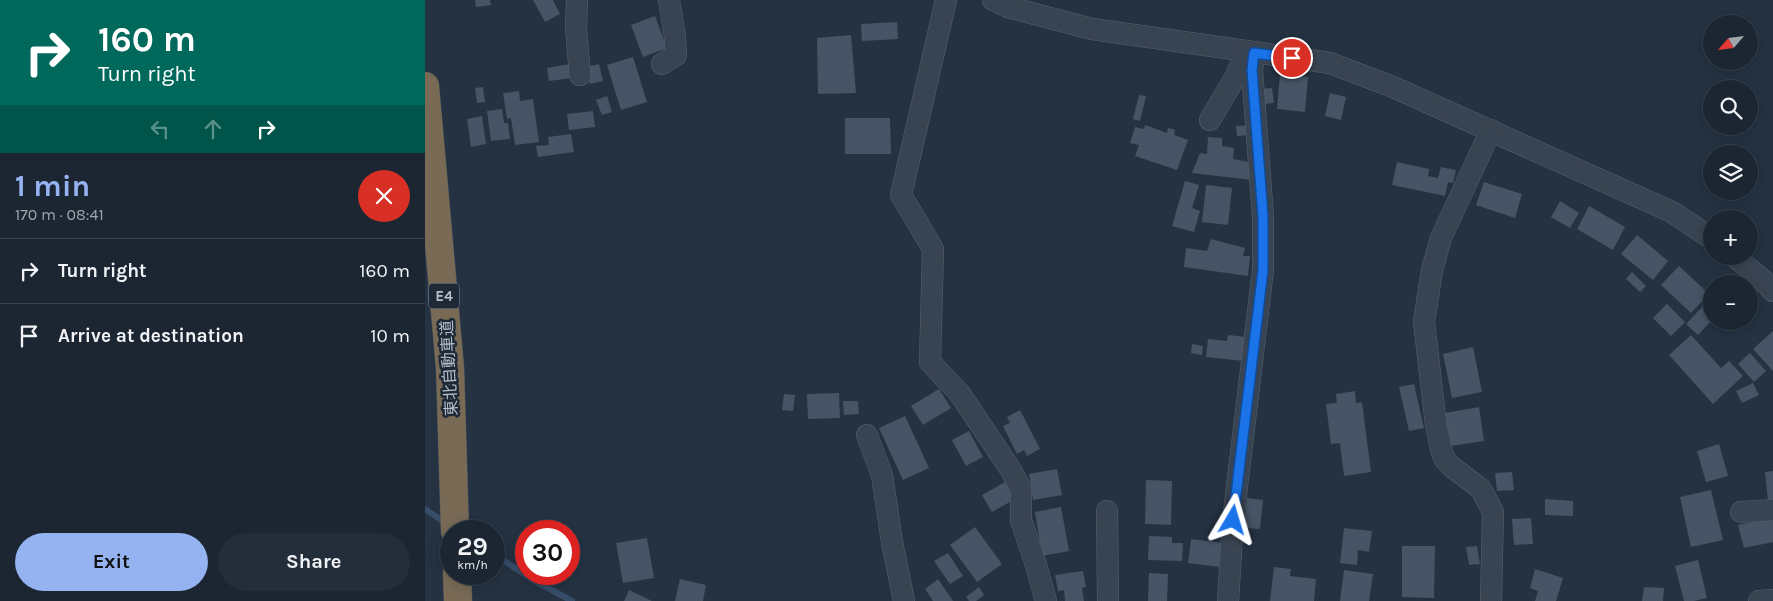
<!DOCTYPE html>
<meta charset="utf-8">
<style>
body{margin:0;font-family:Karla,"Noto Sans JP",sans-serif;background:#242e3a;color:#f1f3f6;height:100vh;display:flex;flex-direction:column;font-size:19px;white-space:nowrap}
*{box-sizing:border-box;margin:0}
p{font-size:16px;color:#a0a5ac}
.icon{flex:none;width:28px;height:28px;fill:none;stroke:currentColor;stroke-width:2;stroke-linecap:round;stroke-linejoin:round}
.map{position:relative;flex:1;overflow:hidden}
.panel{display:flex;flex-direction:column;background:#1b2632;width:425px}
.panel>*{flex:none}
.top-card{background:#00695c;color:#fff;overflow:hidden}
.needle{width:32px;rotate:242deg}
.fabs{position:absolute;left:1278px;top:15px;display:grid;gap:10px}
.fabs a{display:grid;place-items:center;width:55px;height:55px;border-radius:50%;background:#1b2632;box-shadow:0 2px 12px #0003,0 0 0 1px #39434d;font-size:25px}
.speed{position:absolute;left:15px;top:520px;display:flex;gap:10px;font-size:25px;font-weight:700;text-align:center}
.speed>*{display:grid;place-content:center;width:65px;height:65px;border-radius:50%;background:#1b2632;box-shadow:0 2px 12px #0003,0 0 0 1px #39434d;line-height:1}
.speed small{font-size:12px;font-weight:400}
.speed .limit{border:8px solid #d22;background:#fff;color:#111}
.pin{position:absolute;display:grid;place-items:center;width:42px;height:42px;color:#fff;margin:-21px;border:2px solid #fff;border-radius:50%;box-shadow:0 1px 5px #0007}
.me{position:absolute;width:55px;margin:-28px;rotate:7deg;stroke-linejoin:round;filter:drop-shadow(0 0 4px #0008)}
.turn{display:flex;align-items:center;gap:18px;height:105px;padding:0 15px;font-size:22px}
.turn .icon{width:65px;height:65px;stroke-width:2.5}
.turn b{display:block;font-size:35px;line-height:42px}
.lanes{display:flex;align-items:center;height:48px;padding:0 15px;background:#0003;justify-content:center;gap:25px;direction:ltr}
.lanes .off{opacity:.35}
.round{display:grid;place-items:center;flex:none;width:52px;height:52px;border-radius:26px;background:#242e3a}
.headline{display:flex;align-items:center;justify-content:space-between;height:85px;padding:0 15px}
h1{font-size:30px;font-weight:700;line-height:38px;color:#95b2f1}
.action{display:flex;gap:10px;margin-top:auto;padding:10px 15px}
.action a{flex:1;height:58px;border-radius:30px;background:#95b2f1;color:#111;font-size:20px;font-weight:700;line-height:58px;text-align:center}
.action a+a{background:#242e3a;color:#f1f3f6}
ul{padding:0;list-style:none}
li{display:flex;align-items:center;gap:15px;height:65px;padding:0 15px;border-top:1px solid #39434d}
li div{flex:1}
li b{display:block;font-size:19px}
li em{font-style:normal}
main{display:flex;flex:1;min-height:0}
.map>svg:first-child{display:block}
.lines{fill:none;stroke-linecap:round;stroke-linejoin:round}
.stream{stroke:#374e6a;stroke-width:6}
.building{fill:#465466}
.minor-casing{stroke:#57626f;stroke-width:22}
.highway-casing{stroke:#444f5c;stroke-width:29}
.minor{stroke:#394452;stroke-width:21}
.highway{stroke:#786a55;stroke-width:28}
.route-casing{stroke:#114b97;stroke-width:12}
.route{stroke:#1a73e8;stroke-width:9}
.labels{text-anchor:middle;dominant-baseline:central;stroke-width:5;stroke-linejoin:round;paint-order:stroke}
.shield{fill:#1e2937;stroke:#88929f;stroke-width:1}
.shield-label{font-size:15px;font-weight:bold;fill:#b6bfcc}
.street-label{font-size:16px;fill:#b6bfcc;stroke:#1e2937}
</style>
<main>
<section class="panel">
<div class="top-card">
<div class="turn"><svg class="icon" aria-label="right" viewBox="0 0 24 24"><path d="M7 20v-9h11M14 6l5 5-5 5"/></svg><div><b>160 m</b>Turn right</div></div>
<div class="lanes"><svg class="icon off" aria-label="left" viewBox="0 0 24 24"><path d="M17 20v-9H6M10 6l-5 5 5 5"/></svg><svg class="icon off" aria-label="ahead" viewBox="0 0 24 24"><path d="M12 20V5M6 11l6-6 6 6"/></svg><svg class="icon" aria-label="right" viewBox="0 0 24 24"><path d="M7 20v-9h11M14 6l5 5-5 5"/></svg></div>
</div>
<div class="headline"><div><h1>1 min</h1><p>170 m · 08:41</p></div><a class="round" style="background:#d93025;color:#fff"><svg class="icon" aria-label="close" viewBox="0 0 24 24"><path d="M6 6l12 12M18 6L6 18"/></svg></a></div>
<ul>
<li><svg class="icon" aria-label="right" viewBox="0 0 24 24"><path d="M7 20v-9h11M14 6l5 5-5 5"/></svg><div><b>Turn right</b></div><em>160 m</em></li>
<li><svg class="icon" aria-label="arrive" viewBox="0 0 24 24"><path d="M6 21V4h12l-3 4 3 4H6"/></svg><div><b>Arrive at destination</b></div><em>10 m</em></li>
</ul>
<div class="action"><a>Exit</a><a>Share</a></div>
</section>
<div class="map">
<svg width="1348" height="601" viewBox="0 0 1348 601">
<rect width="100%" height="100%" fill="#243242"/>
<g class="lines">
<!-- stream -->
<g class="stream">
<path d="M0,509l22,15"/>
<path d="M69,554l39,26 39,21"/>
</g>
</g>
<!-- building -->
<g class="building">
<path d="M50,0h15l1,5 -15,2z"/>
<path d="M108,0h20l7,14 -15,8z"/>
<path d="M230,16l12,32 -24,9 -12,-32z"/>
<path d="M472,22l1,17 -36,2 -1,-17z"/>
<path d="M426,35l5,58 -38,1 -1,-56z"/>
<path d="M208,57l14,45 -26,8 -14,-45z"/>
<path d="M145,64l2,14 -23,3 -2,-13z"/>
<path d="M174,64l4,17 -13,3 -4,-17z"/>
<path d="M855,74l28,3 -3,35 -28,-3z"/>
<path d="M58,87l2,15 -8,1 -2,-15z"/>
<path d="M847,88l2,15 -11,1 -2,-15z"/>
<path d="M94,91l1,10 13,-2 6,43 -24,3 -4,-27 -4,1 -4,-26z"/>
<path d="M905,93l16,4 -5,23 -16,-4z"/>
<path d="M714,95l7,1 -6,25 -7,-2z"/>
<path d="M182,96l5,16 -10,3 -6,-15z"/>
<path d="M77,109l2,14h4l2,16 -19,2 -4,-30z"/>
<path d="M168,111l2,16 -26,3 -2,-16z"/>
<path d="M57,116l4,28 -15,3 -4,-28z"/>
<path d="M420,118h45l1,36h-46z"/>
<path d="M720,125l22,8 1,-5 7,2 -1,5 14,5 -11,30 -42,-14 4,-11 -9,-2 5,-16 9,2z"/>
<path d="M825,125l1,10 -14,1 -1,-10z"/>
<path d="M146,134l3,18 -36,5 -2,-11 13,-1 -1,-8z"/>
<path d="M783,137l14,1v8l12,2 -1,11 21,4 -2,17 -60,-7 8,-20 7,1z"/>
<path d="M972,162l32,7 -1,7 10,2 3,-11 15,3 -3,13 -5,-1 -3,14 -53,-11z"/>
<path d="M760,181l14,4 -7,23 8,3 -6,21 -22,-6z"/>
<path d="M1059,182l38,12 -7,24 -39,-13z"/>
<path d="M781,185l26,3 -4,37 -26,-3z"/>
<path d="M1135,201l19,12 -9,15 -19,-11z"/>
<path d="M1164,206l36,21 -12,23 -36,-21z"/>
<path d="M1212,235l31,26 -15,19 -32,-26z"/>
<path d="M786,239l34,9 -2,8h7l-2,20 -64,-9 2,-19 21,3z"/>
<path d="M1254,266l30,28 -18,19 -30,-28z"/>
<path d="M1207,272l14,14 -6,6 -14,-13z"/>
<path d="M1242,304l18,18 -14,14 -18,-18z"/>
<path d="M1278,306l8,7v8l-13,14 -12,-11z"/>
<path d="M1348,331v40l-20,-22z"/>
<path d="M803,335l19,2 -3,24 -38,-4 2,-18 19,2z"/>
<path d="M1266,335l30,33 8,-7 14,15 -30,28 -44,-49z"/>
<path d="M767,344l11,2 -1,9 -11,-2z"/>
<path d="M1048,347l9,45 -30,6 -9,-44z"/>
<path d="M1325,353l16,18 -12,11 -16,-18z"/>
<path d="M1328,383l6,12 -17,8 -6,-12z"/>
<path d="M989,384l10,44 -15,3 -10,-44z"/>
<path d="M514,389l12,19 -28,17 -12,-19z"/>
<path d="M930,391l1,12 6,-1 9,70 -27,4 -4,-33 -9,1 -5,-40 11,-1 -1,-9z"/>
<path d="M414,393l1,25 -32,1 -1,-25z"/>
<path d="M359,394l11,1 -2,16 -11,-1z"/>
<path d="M418,401h15l1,13 -15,1z"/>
<path d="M1054,407l5,34 -34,5 -5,-33z"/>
<path d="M595,410l20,39 -13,7 -3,-6 -7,4 -14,-28 7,-3 -3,-6z"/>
<path d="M480,416l24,52 -26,12 -24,-52z"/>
<path d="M544,431l14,26 -17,9 -14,-26z"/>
<path d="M1294,444l9,32 -22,6 -9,-31z"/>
<path d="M632,469l5,26 -29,5 -4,-26z"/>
<path d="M1348,471v30h-5l-3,-29z"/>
<path d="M1087,472l2,18 -17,1 -2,-18z"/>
<path d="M721,480l26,1 -1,44 -26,-1z"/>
<path d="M582,481l10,17 -25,14 -10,-17z"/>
<path d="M1286,490l12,50 -32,7 -11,-50z"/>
<path d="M822,498l16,2 -3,29 -16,-1z"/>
<path d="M1120,499l28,2v15l-28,-1z"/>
<path d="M636,507l8,44 -27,5 -7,-44z"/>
<path d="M1106,518l2,26 -19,1 -2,-26z"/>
<path d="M1348,518v24l-29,6 -6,-23z"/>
<path d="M550,527l27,37 -25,18 -27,-37z"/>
<path d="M919,528l28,3 -3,21 -11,-2 -1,15 -17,-2z"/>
<path d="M724,536l23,1v6h11l-1,18 -34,-1z"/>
<path d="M222,538l7,40 -31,5 -7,-40z"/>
<path d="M766,539l32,4 -3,24 -32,-4z"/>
<path d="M977,546h33l-1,52 -32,-1z"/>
<path d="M1052,546l3,18 -11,1 -3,-18z"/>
<path d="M523,553l15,23 -13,8 -16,-23z"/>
<path d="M1273,560l9,38 -13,3h-10l-9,-35z"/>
<path d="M849,567l17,2 -1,7 26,3 -2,22h-44z"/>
<path d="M1110,569l28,9 -7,23h-21l3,-10 -8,-3z"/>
<path d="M919,570l29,4 -4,27h-29z"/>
<path d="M658,571l3,16 -4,1 2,13h-19l-1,-11 -6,1 -3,-16z"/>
<path d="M724,573l19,1 -1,27h-19z"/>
<path d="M255,579l26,6 -3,16h-28z"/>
<path d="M513,579l15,22h-20l-8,-12z"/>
<path d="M554,587l5,8 -8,6h-7l-3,-4z"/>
<path d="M1219,587l20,1 -1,13h-21z"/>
<path d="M204,590l23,11h-28z"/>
</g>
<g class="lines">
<!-- minor casing -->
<g class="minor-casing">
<g id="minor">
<path d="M152,0l-1,28 4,47"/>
<path d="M521,0l-45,195 32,54 -3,113 30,32 49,73 12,22v31l15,45 10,36"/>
<path d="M568,0l15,7 84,22 238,34 63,24 279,125 39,26"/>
<path d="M237,64l14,-9 -1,-18 -6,-37"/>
<path d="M785,120l26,-44 10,-25"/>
<path d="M1309,256l29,24 10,11"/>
<path d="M442,435l15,40 10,67 12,59"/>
<path d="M682,511l1,90"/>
<path d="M1316,512l32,-2"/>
<path d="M803,601l5,-81 30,-250v-53l-11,-147 2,-17"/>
<path d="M1066,601l2,-89 -12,-23 -29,-22 -6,-6 -4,-8 -6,-28 -12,-103 8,-52 9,-32 50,-108"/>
<path d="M1334,601l14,-1"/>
</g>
</g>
<!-- highway casing -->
<g class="highway-casing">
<g id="highway">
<path d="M0,86l25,282 5,163"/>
<path d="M32,574l1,27"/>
</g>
</g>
<!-- minor -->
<use href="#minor" class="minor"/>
<!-- highway -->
<use href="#highway" class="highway"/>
</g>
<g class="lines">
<!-- route casing -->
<g class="route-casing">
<path id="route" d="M808,520l30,-250v-53l-11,-147 2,-17 38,5"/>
</g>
<!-- route -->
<use href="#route" class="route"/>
</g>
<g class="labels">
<!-- shield labels -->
<rect class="shield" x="4" y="283.5" width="30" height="25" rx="4"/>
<g class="shield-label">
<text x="19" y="296">E4</text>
</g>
<!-- street labels -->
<g class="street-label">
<text transform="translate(24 368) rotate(-93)">東北自動車道</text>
</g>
</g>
</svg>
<div class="fabs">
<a><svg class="needle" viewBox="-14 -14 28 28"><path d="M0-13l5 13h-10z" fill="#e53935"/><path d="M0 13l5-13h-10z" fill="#a0a5ac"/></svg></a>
<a><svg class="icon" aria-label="search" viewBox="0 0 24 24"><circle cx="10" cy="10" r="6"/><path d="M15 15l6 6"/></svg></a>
<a><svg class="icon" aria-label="layers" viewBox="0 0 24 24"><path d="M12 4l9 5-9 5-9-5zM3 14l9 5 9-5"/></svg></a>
<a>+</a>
<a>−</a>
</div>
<div class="speed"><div>29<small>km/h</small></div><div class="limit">30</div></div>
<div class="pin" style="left:867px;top:58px;background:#d93025"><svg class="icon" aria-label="arrive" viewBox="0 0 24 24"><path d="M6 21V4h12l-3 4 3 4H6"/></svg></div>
<svg class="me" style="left:808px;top:520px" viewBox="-20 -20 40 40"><path d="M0-17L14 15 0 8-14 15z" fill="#1a73e8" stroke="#fff" stroke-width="4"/></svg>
</div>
</main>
